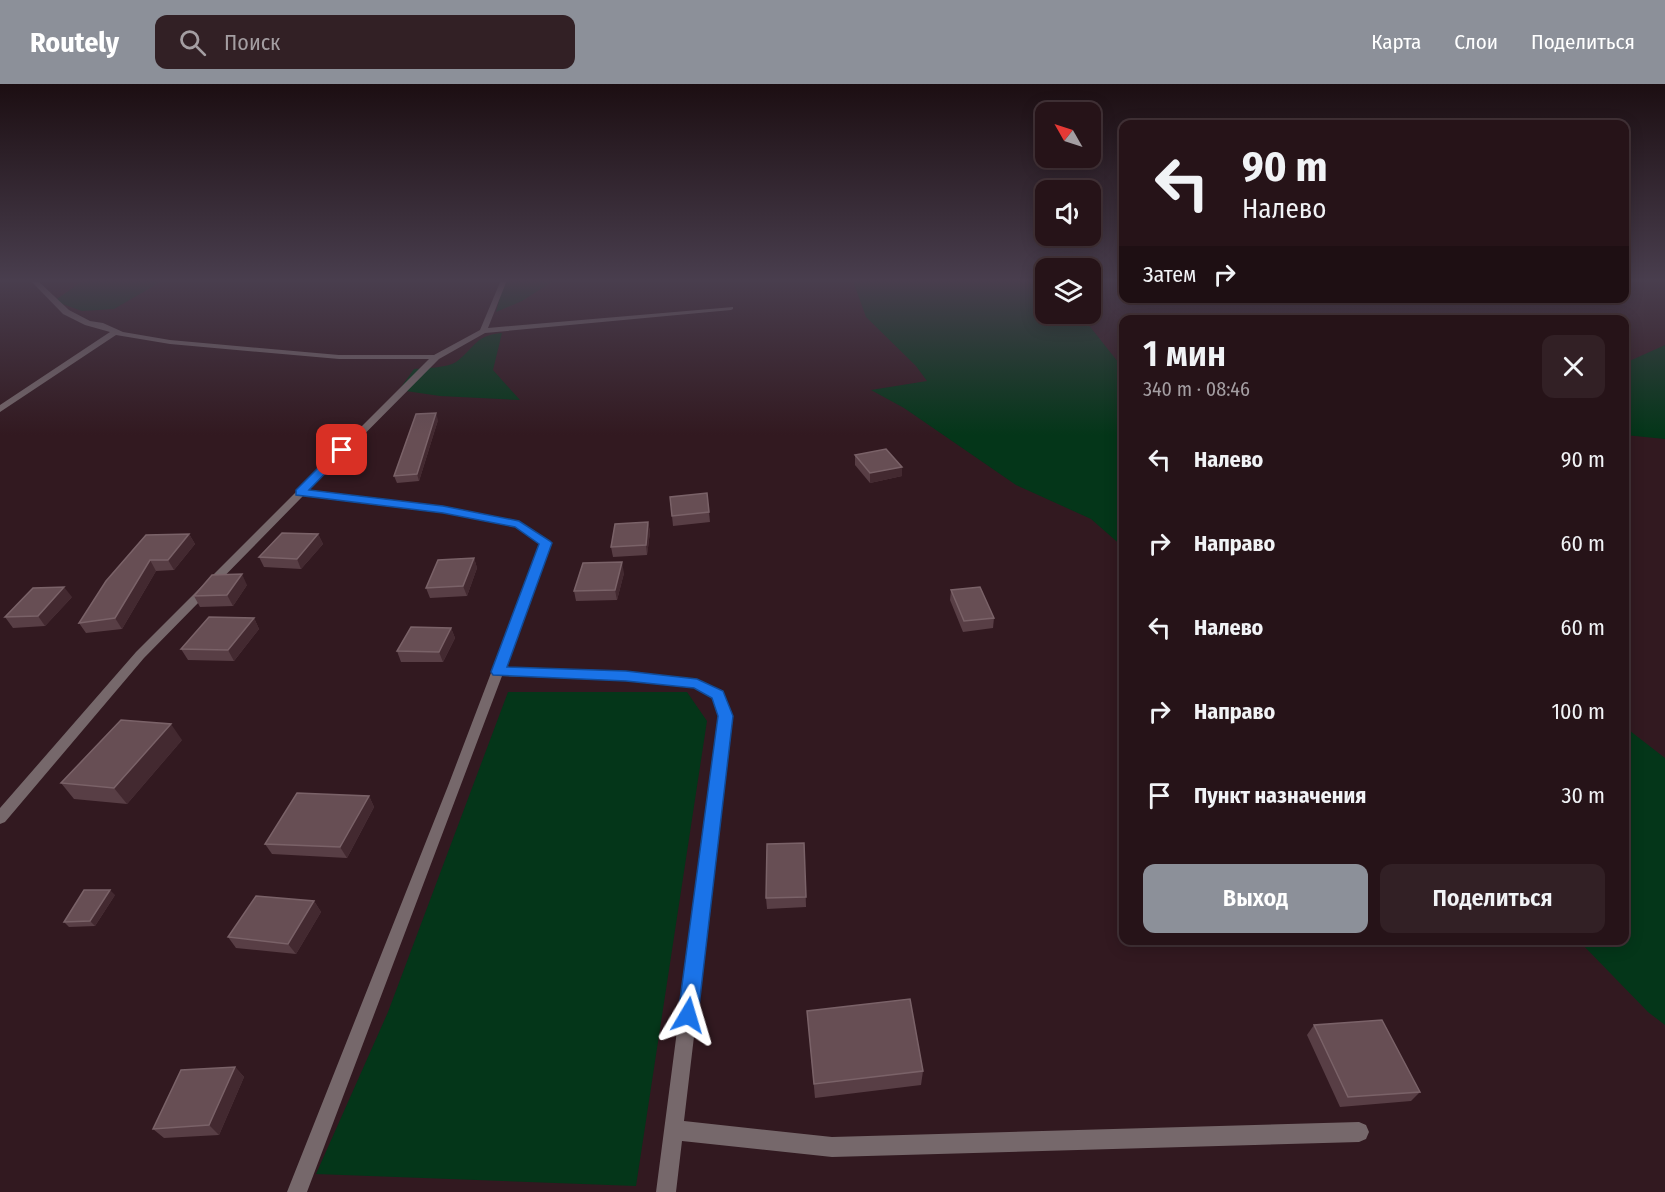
<!DOCTYPE html>
<html lang="ru">
<meta charset="utf-8">
<style>
body{margin:0;font-family:"Fira Sans Condensed",sans-serif;background:#322025;color:#f1f3f6;height:100vh;display:flex;flex-direction:column;font-size:22px;white-space:nowrap}
*{box-sizing:border-box;margin:0}
p{font-size:20px;color:#a49ea2}
.icon{flex:none;width:33px;height:33px;fill:none;stroke:currentColor;stroke-width:2;stroke-linecap:round;stroke-linejoin:round}
.map{position:relative;flex:1;overflow:hidden}
.details{position:absolute;left:1119px;top:231px;width:510px;height:630px;display:flex;flex-direction:column;background:#261318;border-radius:12px;box-shadow:0 3px 15px #0003,0 0 0 2px #423237}
.details>*{flex:none}
.banner{position:absolute;left:1119px;top:36px;width:510px;height:183px;border-radius:12px;box-shadow:0 3px 15px #0003,0 0 0 2px #423237;background:#261318;color:#f1f3f6;overflow:hidden}
.needle{width:39px;rotate:309deg}
.tools{position:absolute;left:1035px;top:18px;display:grid;gap:12px}
.tools a{display:grid;place-items:center;width:66px;height:66px;border-radius:12px;background:#261318;box-shadow:0 3px 15px #0003,0 0 0 2px #423237;font-size:30px}
.pin{position:absolute;display:grid;place-items:center;width:51px;height:51px;color:#fff;margin:-26px;border-radius:12px;box-shadow:0 3px 9px #0006}
.me{position:absolute;width:66px;margin:-33px;rotate:7deg;stroke-linejoin:round;filter:drop-shadow(0 0 4px #0008)}
.turn{display:flex;align-items:center;gap:21px;height:126px;padding:0 24px;font-size:27px}
.turn .icon{width:78px;height:78px;stroke-width:2.5}
.turn b{display:block;font-size:42px;line-height:51px}
.then{display:flex;align-items:center;height:57px;padding:0 24px;background:#0003;gap:12px;font-size:22px}
.round{display:grid;place-items:center;flex:none;width:63px;height:63px;border-radius:12px;background:#322025}
.summary{display:flex;align-items:center;justify-content:space-between;height:102px;padding:0 24px}
h1{font-size:36px;font-weight:600;line-height:45px}
.primary-button{display:flex;gap:12px;margin-top:auto;padding:12px 24px}
.primary-button a{flex:1;height:69px;border-radius:12px;background:#8c9099;color:#fff;font-size:24px;font-weight:600;line-height:69px;text-align:center}
.primary-button a+a{background:#322025;color:#f1f3f6}
ul{padding:0;list-style:none}
li{display:flex;align-items:center;gap:18px;height:84px;padding:0 24px}
li div{flex:1}
li b{display:block;font-size:22px}
li em{font-style:normal}
header{display:flex;align-items:center;gap:36px;box-sizing:border-box;height:84px;padding:0 30px;background:#8c9099;color:#fff}
header strong{font-size:28px}
nav{display:flex;gap:33px;margin-inline-start:auto;font-size:21px}
.search{width:420px;height:54px;background:#322025;display:flex;align-items:center;gap:15px;box-sizing:border-box;padding:0 21px;border-radius:12px;color:#a49ea2;font-size:22px}
.map>svg:first-child{display:block}
.green{fill:#043619}
.lines{fill:none;stroke-linecap:round;stroke-linejoin:round}
.minor{fill:#76686b;fill-rule:evenodd}
.wall{fill:#583e45}
.shaded-wall{fill:#432930}
.building{fill:#674e54;stroke:#7a6268;stroke-width:1.5}
.route{fill:#1a73e8;stroke:#114b97;stroke-width:1.5}
</style>
<header>
<strong>Routely</strong>
<div class="search"><svg class="icon" aria-label="search" viewBox="0 0 24 24"><circle cx="10" cy="10" r="6"/><path d="M15 15l6 6"/></svg>Поиск</div>
<nav><a>Карта</a><a>Слои</a><a>Поделиться</a></nav>
</header>
<div class="map">
<svg width="1665" height="1108" viewBox="0 0 1665 1108">
<rect width="100%" height="100%" fill="#321920"/>
<!-- green -->
<g class="green">
<path d="M84,196h80l-50,29 -32,2 -28,-10z"/>
<path d="M504,196h51l-33,21 -26,11z"/>
<path d="M856,196h189l1,34h34l42,53 1,180 -32,-28 -75,-34 -112,-77 -33,-18 56,-9 -11,-15 -50,-49 -12,-33z"/>
<path d="M502,249l-9,37 27,30 -80,-4 -41,-6 15,-21c11,-1 33,-1 42,-7 19,-14 19,-27 46,-29z"/>
<path d="M1665,261v94l-40,-4v-72z"/>
<path d="M508,608h179l20,29 -71,465 -320,-12 72,-162z"/>
<path d="M1625,643l40,31v267l-17,-13 -69,-71 45,-1z"/>
</g>
<g class="lines">
<!-- minor -->
<path class="minor" d="M30,196h7l32,30 21,11 13,2 20,9 47,8 169,15h95l46,-25 21,-50h6l-19,48 245,-21v2l-2,1 -246,23 -46,26 -131,132 135,16 76,14 31,20 1,2 -46,125 121,4 71,8 26,11 9,25 -48,405 148,16 527,-15 7,3 3,7 -3,7 -7,3 -527,15 -150,-16 -6,51h-20l62,-476 -6,-19 -17,-9 -69,-8 -124,-4 -195,516h-20l161,-406 92,-242 -24,-18 -73,-13 -140,-17 -159,162 -139,164 -5,2v-16l136,-156 293,-293h-90l-169,-15 -54,-9 -116,77v-7l110,-73 -25,-7 -22,-11z"/>
</g>
<!-- wall -->
<g class="wall">
<path d="M438,336l-19,61 -22,2 -3,-7z"/>
<path d="M855,371l47,21 -32,7 -15,-18z"/>
<path d="M707,409l3,29 -37,4 -1,-10z"/>
<path d="M648,438l2,10 -3,23 -34,2 -2,-10z"/>
<path d="M189,450l6,10 -21,26 -18,1 -34,58 -36,4 -7,-10 67,-88z"/>
<path d="M318,450l5,10 -22,25 -37,-2 -5,-10z"/>
<path d="M474,474l3,10 -10,28 -37,2 -4,-10z"/>
<path d="M624,489l-7,27 -41,1 -2,-10z"/>
<path d="M247,501l-14,21 -33,1 -6,-11z"/>
<path d="M951,506l43,28 -1,10 -30,4 -13,-32z"/>
<path d="M72,513l-27,29 -32,2 -8,-11z"/>
<path d="M254,534l5,11 -25,32 -46,-1 -7,-11z"/>
<path d="M451,544l4,10 -12,24h-42l-4,-11z"/>
<path d="M182,656l-55,64 -53,-5 -13,-16z"/>
<path d="M369,712l5,11 -27,51 -75,-4 -7,-10z"/>
<path d="M804,759l2,64 -39,2 -1,-11z"/>
<path d="M115,811l-20,31 -26,1 -5,-5z"/>
<path d="M314,817l7,11 -25,42 -60,-6 -8,-11z"/>
<path d="M807,927l116,60 -2,14 -106,13z"/>
<path d="M1314,941l106,67 -9,9 -71,6 -33,-72z"/>
<path d="M235,983l9,10 -25,58 -55,3 -11,-9z"/>
</g>
<!-- shaded-wall -->
<g class="shaded-wall">
<path d="M436,329l2,7 -19,61 -2,-7z"/>
<path d="M902,383v9l-32,7v-10z"/>
<path d="M648,438l2,10 -3,23 -1,-10z"/>
<path d="M189,450l6,10 -21,26 -6,-10z"/>
<path d="M318,450l5,10 -22,25 -4,-10z"/>
<path d="M474,474l3,10 -10,28 -4,-10z"/>
<path d="M150,476l6,11 -34,58 -7,-11z"/>
<path d="M622,478l2,11 -7,27 -2,-10z"/>
<path d="M242,490l5,11 -14,21 -6,-11z"/>
<path d="M64,503l8,10 -27,29 -7,-10z"/>
<path d="M254,534l5,11 -25,32 -6,-11z"/>
<path d="M451,544l4,10 -12,24 -4,-10z"/>
<path d="M171,640l11,16 -55,64 -13,-16z"/>
<path d="M369,712l5,11 -27,51 -7,-11z"/>
<path d="M110,806l5,5 -20,31 -5,-5z"/>
<path d="M314,817l7,11 -25,42 -8,-10z"/>
<path d="M235,983l9,10 -25,58 -10,-10z"/>
</g>
<!-- building -->
<g class="building">
<path d="M436,329l-19,61 -23,2 22,-62z"/>
<path d="M886,365l16,18 -32,6 -15,-18z"/>
<path d="M707,409l2,19 -37,4 -2,-19z"/>
<path d="M648,438l-2,23 -35,2 4,-23z"/>
<path d="M282,449l36,1 -21,25 -38,-2z"/>
<path d="M189,450l-21,26h-18l-35,58 -36,5 27,-42 40,-46z"/>
<path d="M474,474l-11,28 -37,2 12,-28z"/>
<path d="M622,478l-7,28 -41,1 9,-28z"/>
<path d="M242,490l-15,21 -33,1 18,-21z"/>
<path d="M64,503l-26,29 -33,1 28,-29z"/>
<path d="M980,503l14,31 -30,3 -13,-31z"/>
<path d="M209,533l45,1 -26,32 -47,-1z"/>
<path d="M411,543l40,1 -12,24 -42,-1z"/>
<path d="M121,636l50,4 -57,64 -53,-5z"/>
<path d="M297,709l72,3 -29,51 -75,-3z"/>
<path d="M804,759l2,54 -40,1 1,-54z"/>
<path d="M84,806h26l-20,31 -26,1z"/>
<path d="M256,812l58,5 -26,43 -60,-7z"/>
<path d="M910,915l13,72 -109,13 -7,-73z"/>
<path d="M1382,936l38,72 -72,5 -34,-72z"/>
<path d="M235,983l-26,58 -56,4 28,-59z"/>
</g>
<!-- sky -->
<linearGradient id="sky" x2="0" y2="1"><stop stop-color="#1c0e12"/><stop offset="0.56" stop-color="#493e4e"/><stop offset="1" stop-color="#493e4e" stop-opacity="0"/></linearGradient>
<rect width="1665" height="351" fill="url(#sky)"/>
<!-- route -->
<path class="route" d="M342,363l4,1v4l-37,38 134,16 76,15 31,20 2,2 -45,124 119,4 71,8 26,12 10,25 -35,299 -3,7 -7,3 -7,-3 -3,-7 40,-299 -6,-18 -18,-10 -68,-7 -133,-6 -2,-3 48,-128 -24,-17 -72,-14 -147,-18v-5l42,-42z"/>
</svg>
<div class="tools">
<a><svg class="needle" viewBox="-14 -14 28 28"><path d="M0-13l5 13h-10z" fill="#e53935"/><path d="M0 13l5-13h-10z" fill="#a49ea2"/></svg></a>
<a><svg class="icon" aria-label="sound" viewBox="0 0 24 24"><path d="M4 9h4l5-4v14l-5-4H4zM17 9q2 3 0 6"/></svg></a>
<a><svg class="icon" aria-label="layers" viewBox="0 0 24 24"><path d="M12 4l9 5-9 5-9-5zM3 14l9 5 9-5"/></svg></a>
</div>
<div class="pin" style="left:342px;top:366px;background:#d93025"><svg class="icon" aria-label="arrive" viewBox="0 0 24 24"><path d="M6 21V4h12l-3 4 3 4H6"/></svg></div>
<svg class="me" style="left:688px;top:931px" viewBox="-20 -20 40 40"><path d="M0-17L14 15 0 8-14 15z" fill="#1a73e8" stroke="#fff" stroke-width="4"/></svg>
<div class="banner">
<div class="turn"><svg class="icon" aria-label="left" viewBox="0 0 24 24"><path d="M17 20v-9H6M10 6l-5 5 5 5"/></svg><div><b>90 m</b>Налево</div></div>
<div class="then">Затем<svg class="icon" aria-label="right" viewBox="0 0 24 24"><path d="M7 20v-9h11M14 6l5 5-5 5"/></svg></div>
</div>
<section class="details">
<div class="summary"><div><h1>1 мин</h1><p>340 m · 08:46</p></div><a class="round"><svg class="icon" aria-label="close" viewBox="0 0 24 24"><path d="M6 6l12 12M18 6L6 18"/></svg></a></div>
<ul>
<li><svg class="icon" aria-label="left" viewBox="0 0 24 24"><path d="M17 20v-9H6M10 6l-5 5 5 5"/></svg><div><b>Налево</b></div><em>90 m</em></li>
<li><svg class="icon" aria-label="right" viewBox="0 0 24 24"><path d="M7 20v-9h11M14 6l5 5-5 5"/></svg><div><b>Направо</b></div><em>60 m</em></li>
<li><svg class="icon" aria-label="left" viewBox="0 0 24 24"><path d="M17 20v-9H6M10 6l-5 5 5 5"/></svg><div><b>Налево</b></div><em>60 m</em></li>
<li><svg class="icon" aria-label="right" viewBox="0 0 24 24"><path d="M7 20v-9h11M14 6l5 5-5 5"/></svg><div><b>Направо</b></div><em>100 m</em></li>
<li><svg class="icon" aria-label="arrive" viewBox="0 0 24 24"><path d="M6 21V4h12l-3 4 3 4H6"/></svg><div><b>Пункт назначения</b></div><em>30 m</em></li>
</ul>
<div class="primary-button"><a>Выход</a><a>Поделиться</a></div>
</section>
</div>
